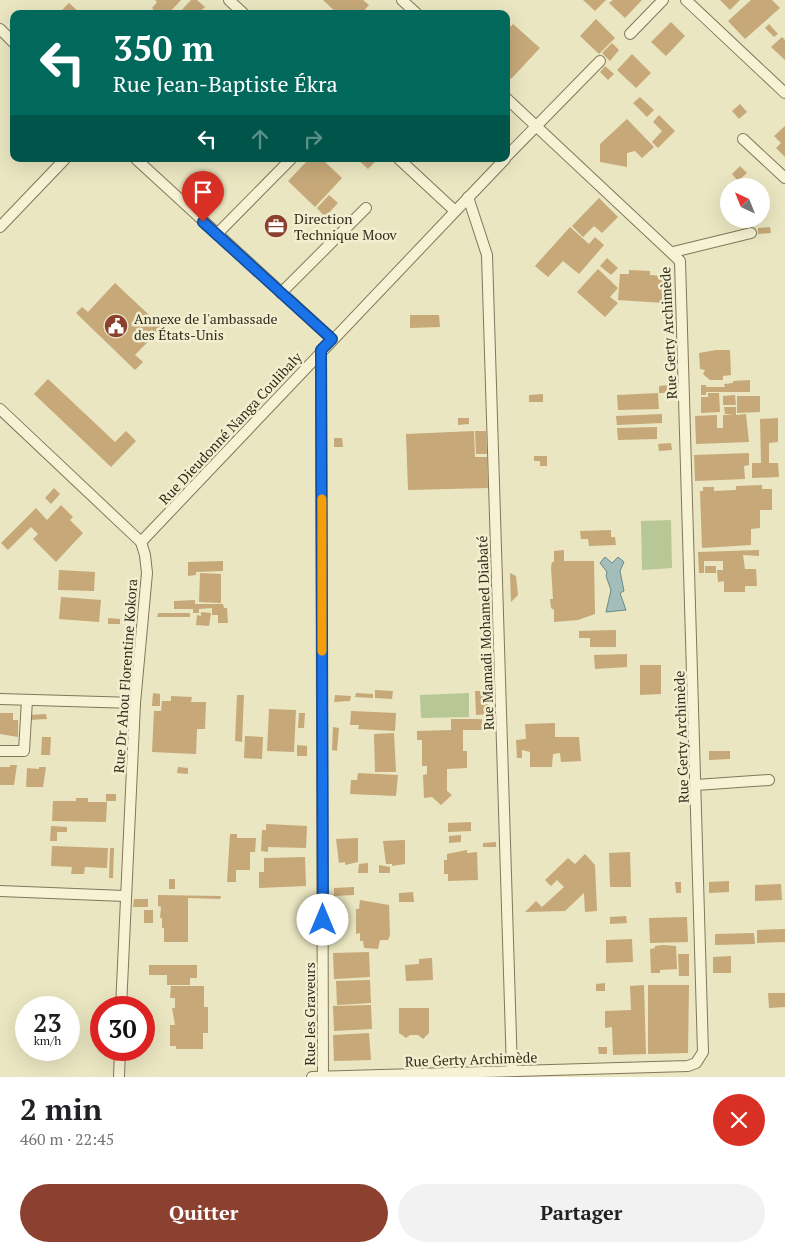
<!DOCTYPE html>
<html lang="fr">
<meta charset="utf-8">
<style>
body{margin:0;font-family:"PT Serif",serif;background:#f2f2f2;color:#202124;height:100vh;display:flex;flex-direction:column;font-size:19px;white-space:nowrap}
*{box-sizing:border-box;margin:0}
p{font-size:16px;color:#757577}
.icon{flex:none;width:28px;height:28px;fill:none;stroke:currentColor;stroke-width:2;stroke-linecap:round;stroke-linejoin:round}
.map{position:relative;height:1077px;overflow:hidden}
.drawer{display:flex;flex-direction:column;background:#fff;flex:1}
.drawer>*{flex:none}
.guide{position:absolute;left:10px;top:10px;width:500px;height:152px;border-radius:10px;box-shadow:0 5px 20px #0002;background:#00695c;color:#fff;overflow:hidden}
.needle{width:32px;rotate:317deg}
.fabs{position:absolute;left:720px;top:178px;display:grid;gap:10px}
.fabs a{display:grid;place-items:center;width:50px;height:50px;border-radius:50%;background:#fff;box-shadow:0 5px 20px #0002;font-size:25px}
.speed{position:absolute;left:15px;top:996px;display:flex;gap:10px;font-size:25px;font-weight:700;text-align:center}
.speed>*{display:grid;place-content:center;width:65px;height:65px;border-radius:50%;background:#fff;box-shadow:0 5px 20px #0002;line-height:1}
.speed small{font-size:12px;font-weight:400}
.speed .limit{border:8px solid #d22;background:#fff;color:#111}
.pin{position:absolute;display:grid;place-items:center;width:42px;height:42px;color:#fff;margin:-51px -21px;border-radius:50% 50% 50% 0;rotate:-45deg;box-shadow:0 0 5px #0007}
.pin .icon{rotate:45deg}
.me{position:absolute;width:55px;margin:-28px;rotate:0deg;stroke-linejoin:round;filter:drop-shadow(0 0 4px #0008)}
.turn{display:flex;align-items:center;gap:18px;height:105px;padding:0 20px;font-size:22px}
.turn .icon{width:65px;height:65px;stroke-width:2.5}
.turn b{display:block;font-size:35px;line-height:42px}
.lanes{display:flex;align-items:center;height:48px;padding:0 20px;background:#0003;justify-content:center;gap:25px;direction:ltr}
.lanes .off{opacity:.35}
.round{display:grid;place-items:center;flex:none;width:52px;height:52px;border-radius:26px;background:#f2f2f2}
.headline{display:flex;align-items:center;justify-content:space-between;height:85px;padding:0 20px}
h1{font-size:30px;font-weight:800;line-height:38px}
.action{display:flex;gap:10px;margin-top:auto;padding:10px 20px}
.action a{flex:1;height:58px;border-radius:30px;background:#8c402f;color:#fff;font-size:20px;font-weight:800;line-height:58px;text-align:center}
.action a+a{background:#f2f2f2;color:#202124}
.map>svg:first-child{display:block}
.green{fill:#b8c796}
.water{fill:#a3bdba;stroke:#6b8a88}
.building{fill:#c6a879}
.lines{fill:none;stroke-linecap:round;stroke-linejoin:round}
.minor-casing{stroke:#82775a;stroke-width:12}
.minor{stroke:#f6f2d3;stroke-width:10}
.route-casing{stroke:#114b97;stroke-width:12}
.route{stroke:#1a73e8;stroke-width:9}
.slow{stroke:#f59e0b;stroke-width:9}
.labels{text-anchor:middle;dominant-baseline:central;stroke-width:5;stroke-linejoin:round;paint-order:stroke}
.poi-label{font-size:14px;fill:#332c1d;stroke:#f2efd0;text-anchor:start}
.street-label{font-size:14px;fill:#332c1d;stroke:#f2efd0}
</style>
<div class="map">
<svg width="785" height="1077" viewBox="0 0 785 1077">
<rect width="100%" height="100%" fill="#eae6c1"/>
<!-- green -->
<g class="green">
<path d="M671,520l1,48 -30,2 -1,-49z"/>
<path d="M469,693v24l-48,1 -1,-23z"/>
</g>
<!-- water -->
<path class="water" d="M605,557l7,6 6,-6 6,5 -4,9 4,20 -4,2 6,17 -20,2 5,-22 -5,-14 1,-4 -7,-9z"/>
<!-- building -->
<g class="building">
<path d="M155,0h26l-13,14h-15l2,-2 -3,-4 5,-6z"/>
<path d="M191,0h6l8,7 -7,7h-20z"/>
<path d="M323,0h40l6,5 -8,9h-23z"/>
<path d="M583,0h23l-11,11z"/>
<path d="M613,0h29l-17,18 -16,-15z"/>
<path d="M720,0h20l-10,10z"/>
<path d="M751,0h21l8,8 -35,31 -17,-18z"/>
<path d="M69,3l10,9 -21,2z"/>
<path d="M596,19l19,19 -16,16 -19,-18z"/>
<path d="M671,22l14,14 -19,20 -15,-14z"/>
<path d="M513,24l27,24 -29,31 -5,-5v-43z"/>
<path d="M769,24l9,10 -4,3 -9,-9z"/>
<path d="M782,37l3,3v20l-14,-13z"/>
<path d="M612,43l7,7 -9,11 -8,-8z"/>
<path d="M632,54l19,19 -15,15 -19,-18z"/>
<path d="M605,66l9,8 -6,6 -8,-8z"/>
<path d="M640,97l14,13 -7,7 -14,-14z"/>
<path d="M740,104l7,8 -8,7 -7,-8z"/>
<path d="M659,115l16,16 -17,17 -6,-6 10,-11 -9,-9z"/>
<path d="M627,119l27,28 -12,11 -7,-7 -8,2v14l-27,-5v-18z"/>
<path d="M785,126v31l-9,-9 5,-5 -7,-7z"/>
<path d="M309,159h13l20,19 -27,29 -27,-26z"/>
<path d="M357,159h21l-10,10z"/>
<path d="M740,166l7,7 -9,8 -6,-7z"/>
<path d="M329,195l9,8 -13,14 -8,-9z"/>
<path d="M599,198l19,19 -16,16 -8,-7 -11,11 -11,-11z"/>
<path d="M570,227l19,17 6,-7 9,8 -25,29 -16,-13 -15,16 -13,-11z"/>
<path d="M770,227l1,6 -13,1v-6z"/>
<path d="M607,258l11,10 -7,7 -11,-9z"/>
<path d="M598,269l20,19 -8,9 8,6 -13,14 -28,-25z"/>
<path d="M629,270l21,1v4l15,1 -2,27 -45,-3 2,-26h9z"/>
<path d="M115,283l47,44 -27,28 8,7 -8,8 -59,-57 6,-6 6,5z"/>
<path d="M410,315h29l1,12 -30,1z"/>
<path d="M716,350h14l1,25 -8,1v4h-13l-7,-6 2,-4 -5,-1 -1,-16z"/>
<path d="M48,379l67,63 11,-11 10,10 -25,26 -77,-73z"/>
<path d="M750,380v12h-44v3h-5v-10h5v2h19l-1,-3 9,-1v-2z"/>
<path d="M669,385v8h-10v-7z"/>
<path d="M658,393l1,16 -41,1 -1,-15z"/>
<path d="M708,393h11l1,19 -19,1v-16h7z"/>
<path d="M543,394v8h-14v-7z"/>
<path d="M735,395l1,10h-13v-9z"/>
<path d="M737,396h23v16l-23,1z"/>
<path d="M724,407h12v8l10,-1 3,28 -53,2 -1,-28 22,-1v13h6v-13h11l-9,-1z"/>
<path d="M662,414v9l-45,2 -1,-9z"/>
<path d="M458,418h11v6l-11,1z"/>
<path d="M778,418v24l-9,1v20h9l1,14 -27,1v-15h9l-1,-44z"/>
<path d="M657,427v12l-39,1 -1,-12z"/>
<path d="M474,431l1,26h12l1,31 -80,2 -2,-56z"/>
<path d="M475,431h11l1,23h-11z"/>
<path d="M334,438h8l1,9h-9z"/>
<path d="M671,443l1,7 -13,1 -1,-7z"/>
<path d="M749,453v12l-5,1 1,13 -50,2 -1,-26z"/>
<path d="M534,456h13v10h-7v-5h-6z"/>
<path d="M762,485v4h10v21h-12v18l-9,1v16l-49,3 -2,-57h3v-4h11v4l22,-1v-4z"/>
<path d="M54,488l6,6 -9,10 -6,-6z"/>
<path d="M61,505l12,12 -3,3 13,13 -27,29 -23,-23 5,-5 -7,-7 -23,23 -7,-7 35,-35 11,12z"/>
<path d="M611,530v7h4l1,8 -27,1 -1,-7h-7l-1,-8z"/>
<path d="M564,550v11h30l1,53 -17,6 -24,2v-12l-3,-2 -1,-9h3l-2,-31 1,-6h2v-11z"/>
<path d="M759,550v6l-16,-1 2,14h11l1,17h-12v6h-21v-11l-6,1 -1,-12h6v-9h-19v12h-5l-1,-21z"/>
<path d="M223,561v10l-27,1v3l-8,1v-14z"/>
<rect x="705" y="566" width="11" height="7"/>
<path d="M59,570l36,2 -1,19 -36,-1z"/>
<path d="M200,573l21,1v29l-22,-1z"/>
<path d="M510,573l6,3 2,19 -7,7z"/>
<path d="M61,597l40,3 -2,22 -40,-3z"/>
<path d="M195,600v4h28l1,4h3l1,15h-10v-8h-6v-7l-13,1v4h-6v-4h-19v-8z"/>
<path d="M201,612l10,1 -2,13 -13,-1 1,-10 4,1z"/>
<path d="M158,613h32v4h-33z"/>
<path d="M108,618l12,1v5h-12z"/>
<path d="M616,630v17h-26v-9h-11v-7z"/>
<path d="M627,654v13l-32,2 -1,-14z"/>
<path d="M640,665h21v29l-21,1z"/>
<path d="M375,690l18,1 -1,8 -17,-1z"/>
<path d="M475,691h13l1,23 -13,1z"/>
<path d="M153,693l7,1v12h-8z"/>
<path d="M356,693l17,1v4l-18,-1z"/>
<path d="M237,695h7l-2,47 -7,-1z"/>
<path d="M335,695l16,1 -1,5 -16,1z"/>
<path d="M171,696l21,1 -1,5h15l-1,27h-8l-1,25 -44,-2 2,-41h7l1,-10h9z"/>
<path d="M269,709l27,1 -2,42 -27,-1z"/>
<path d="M351,711l45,2 -1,18 -37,-2 1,-4h-9z"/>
<path d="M0,713h13v7h5v17l-18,-3z"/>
<path d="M299,713h6l-1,15h-6z"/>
<path d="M46,714l1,5 -19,1v-5z"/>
<path d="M451,719h31v11h-19v21h4v17l-20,1v22l5,4 -11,10 -9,-8 -8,1 -1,-23 4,-1v-8h-5v-26h-5v-9l34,-1z"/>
<path d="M555,723v14h24l2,24 -20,1 -1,-9 -7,1 -1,13h-22v-15l-8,-2v8h-5l-1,-18 10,-1 -1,-15z"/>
<path d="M333,727l6,1 -2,23 -5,-1z"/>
<path d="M394,733l2,39h-21l-1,-38z"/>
<path d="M245,736l18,1 -1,22 -18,-1z"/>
<path d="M42,737h9l-1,18h-9z"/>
<path d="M297,745l10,1v10h-10z"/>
<path d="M709,751h21v8l-21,1z"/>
<path d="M10,765h7l-3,20h-14v-18h10z"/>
<path d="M39,767h7l-3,20h-17l1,-19 12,1z"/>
<path d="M178,767l10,1v6l-11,-1z"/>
<path d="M358,773l40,2 -2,21 -46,-2 1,-14h6z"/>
<rect x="106" y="794" width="10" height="7"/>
<path d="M76,798h12v4h19l-1,20 -54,-1 1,-20h23z"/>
<path d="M471,822v9l-23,1v-9z"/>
<path d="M266,824l41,2 -1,22 -38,-1v5l-7,-1 1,-21h4z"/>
<path d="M51,826l16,1v5h-10v9h-7z"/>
<path d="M230,834h7v4h19l-1,14h-5v18h-14v12h-9z"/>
<path d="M461,835v7l-12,1v-7z"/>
<path d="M358,838v24l-13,3v-3l-6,1 -3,-24z"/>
<path d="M405,840v24l-13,2v-2h-6l-3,-23z"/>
<path d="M496,842v5h-13v-4z"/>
<path d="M52,846l56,2 -1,20 -22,-1 -1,7h-13l1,-7 -21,-1z"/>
<path d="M110,848h4l-1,30h-4z"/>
<path d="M467,850v3l10,-1 1,28 -30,1v-7h-4v-14h3v-6z"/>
<path d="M630,852l1,35h-21l-1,-34z"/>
<path d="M585,854l10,11 2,46 -12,1 -1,-19 -19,18 -40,1 11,-11 6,6 22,-20 -7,-7 -6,6 -6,-6 23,-22 7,6z"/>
<path d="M305,857l1,29 -47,2v-16h5v-14z"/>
<path d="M368,863v10h-10l1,-9z"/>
<path d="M379,865l11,2v6h-11z"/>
<rect x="169" y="879" width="6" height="10"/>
<path d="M729,881v11l-20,1v-11z"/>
<path d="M675,882h6v11h-5z"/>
<path d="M781,884l1,16 -27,1v-16z"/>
<path d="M354,887v8l-20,1v-8z"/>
<path d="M413,892l1,10h-15v-9z"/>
<path d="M158,895l63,1 -1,3 -32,-1v44h-24v-14h-2v-10h-2l1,-11 -3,-1z"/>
<path d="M134,899h14v8h-15z"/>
<path d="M360,900l29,5 1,30 -2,5h-8l-2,9 -14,-1 -1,-7h-3v-8l-4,1v-25h3z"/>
<rect x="144" y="910" width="9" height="13"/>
<path d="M336,911l1,23 -5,1 -1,-23z"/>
<path d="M626,916l1,7 -17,1v-7z"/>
<path d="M687,917l1,25 -38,1 -1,-25z"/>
<path d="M785,929v13l-28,1v-13z"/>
<path d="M754,933l1,11 -40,1v-11z"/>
<path d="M632,939l1,23 -27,1v-23z"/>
<path d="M663,945l13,1 1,23 -17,1v3h-9l-1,-24 5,-1v-2z"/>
<path d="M369,952l1,25 -36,2 -1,-26z"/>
<path d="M678,954h11v22h-10z"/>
<path d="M731,956v17h-18v-16z"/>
<path d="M432,958l1,22 -27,1 -1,-16 14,-1v-5z"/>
<path d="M149,965h48v13h-7v7h-23v-10h-18z"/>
<path d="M370,980l1,23 -34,2 -1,-24z"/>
<path d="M605,983v8h-9v-7z"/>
<path d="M644,985l2,69 -33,1 -1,-28 -7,1v-17l26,-1 -1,-24z"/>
<path d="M648,985h41l-1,68 -40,1z"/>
<path d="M171,986h33v21h4v26h-5v16h-27v-3h-6v-21h5l-3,-17h3v-10h-5z"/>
<path d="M768,993h17v14l-16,1z"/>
<path d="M371,1005l1,24 -38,2 -1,-25z"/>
<path d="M399,1008h30v25l-6,6 -5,-4h-8l-4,3 -7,-5z"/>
<path d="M369,1033l2,27 -37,1 -1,-26z"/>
<path d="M598,1047h9v7h-8z"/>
</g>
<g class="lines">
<!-- minor casing -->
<g class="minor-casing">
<g id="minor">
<path d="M229,0l15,14"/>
<path d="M402,0l15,14"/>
<path d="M686,0l99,93"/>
<path d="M0,29l14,14"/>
<path d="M630,34l33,-34"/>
<path d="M743,139l42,39"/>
<path d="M506,157l94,-96"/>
<path d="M136,159l196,180"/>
<path d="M399,159l56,52"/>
<path d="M468,197l19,58 25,816"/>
<path d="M0,227l65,-68"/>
<path d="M217,234l74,-75"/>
<path d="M673,252l78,-19"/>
<path d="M281,293l85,-85"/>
<path d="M321,351l2,726"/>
<path d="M0,409l141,133 4,13 2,18 -12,130 -14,305"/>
<path d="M141,542l364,-383"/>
<path d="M0,699l135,4"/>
<path d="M0,751h24l3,-51"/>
<path d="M696,785l73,-5"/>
<path d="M0,891l125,5"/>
<path d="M119,1077l1,-27"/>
<path d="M312,1077l376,-11 8,-3 7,-11 -23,-791 -174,-163"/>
</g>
</g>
<!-- minor -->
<use href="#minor" class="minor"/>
</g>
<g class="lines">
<!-- route casing -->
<g class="route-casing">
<path id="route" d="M203,222l129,117 -11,11 2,570"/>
</g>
<!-- route -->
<use href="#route" class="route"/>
<!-- slow -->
<path class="slow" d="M322,499v152"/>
</g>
<!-- icons -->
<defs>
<g id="office-disc" transform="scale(1.25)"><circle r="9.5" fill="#8c402f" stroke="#f2efd0"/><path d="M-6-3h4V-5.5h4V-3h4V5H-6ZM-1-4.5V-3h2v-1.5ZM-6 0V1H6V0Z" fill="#fff"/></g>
<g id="civic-disc" transform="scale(1.25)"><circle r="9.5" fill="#8c402f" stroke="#f2efd0"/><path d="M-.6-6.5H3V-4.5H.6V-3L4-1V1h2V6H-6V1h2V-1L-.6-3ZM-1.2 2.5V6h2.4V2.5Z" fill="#fff"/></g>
</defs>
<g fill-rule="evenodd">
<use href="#office-disc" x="276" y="226"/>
<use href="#civic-disc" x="116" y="326"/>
</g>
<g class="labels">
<!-- poi labels -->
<g class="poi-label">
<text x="294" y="218">Direction<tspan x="294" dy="16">Technique Moov</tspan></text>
<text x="134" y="318">Annexe de l'ambassade<tspan x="134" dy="16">des États-Unis</tspan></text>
</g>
<!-- street labels -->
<g class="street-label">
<text transform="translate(668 333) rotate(-93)">Rue Gerty Archimède</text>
<text transform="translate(230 428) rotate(-47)">Rue Dieudonné Nanga Coulibaly</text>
<text transform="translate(485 633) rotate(-92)">Rue Mamadi Mohamed Diabaté</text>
<text transform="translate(125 676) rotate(-86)">Rue Dr Ahou Florentine Kokora</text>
<text transform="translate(681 737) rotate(-92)">Rue Gerty Archimède</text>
<text transform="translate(309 1014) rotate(-90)">Rue les Graveurs</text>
<text transform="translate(471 1059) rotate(-2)">Rue Gerty Archimède</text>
</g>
</g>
</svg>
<div class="fabs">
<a><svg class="needle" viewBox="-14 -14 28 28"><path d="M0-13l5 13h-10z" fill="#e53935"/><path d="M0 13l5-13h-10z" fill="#757577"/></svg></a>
</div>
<div class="speed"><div>23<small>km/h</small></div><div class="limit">30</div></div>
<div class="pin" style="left:203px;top:222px;background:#d93025"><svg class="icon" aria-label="arrive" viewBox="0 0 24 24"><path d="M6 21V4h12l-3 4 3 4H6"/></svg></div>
<svg class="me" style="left:323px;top:920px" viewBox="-20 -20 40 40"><circle r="19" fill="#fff"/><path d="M0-13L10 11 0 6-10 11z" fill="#1a73e8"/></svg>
<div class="guide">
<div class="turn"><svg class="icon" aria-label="left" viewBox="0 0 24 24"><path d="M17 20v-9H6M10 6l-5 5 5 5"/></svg><div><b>350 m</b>Rue Jean-Baptiste Ékra</div></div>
<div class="lanes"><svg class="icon" aria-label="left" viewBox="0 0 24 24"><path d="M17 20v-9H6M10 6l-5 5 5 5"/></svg><svg class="icon off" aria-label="ahead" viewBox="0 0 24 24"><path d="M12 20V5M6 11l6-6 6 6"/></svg><svg class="icon off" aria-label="right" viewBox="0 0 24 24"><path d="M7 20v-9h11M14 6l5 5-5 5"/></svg></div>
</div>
</div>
<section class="drawer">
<div class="headline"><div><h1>2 min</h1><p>460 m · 22:45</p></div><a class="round" style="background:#d93025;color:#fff"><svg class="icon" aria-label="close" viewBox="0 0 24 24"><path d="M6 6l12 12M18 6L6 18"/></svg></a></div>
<div class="action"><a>Quitter</a><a>Partager</a></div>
</section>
